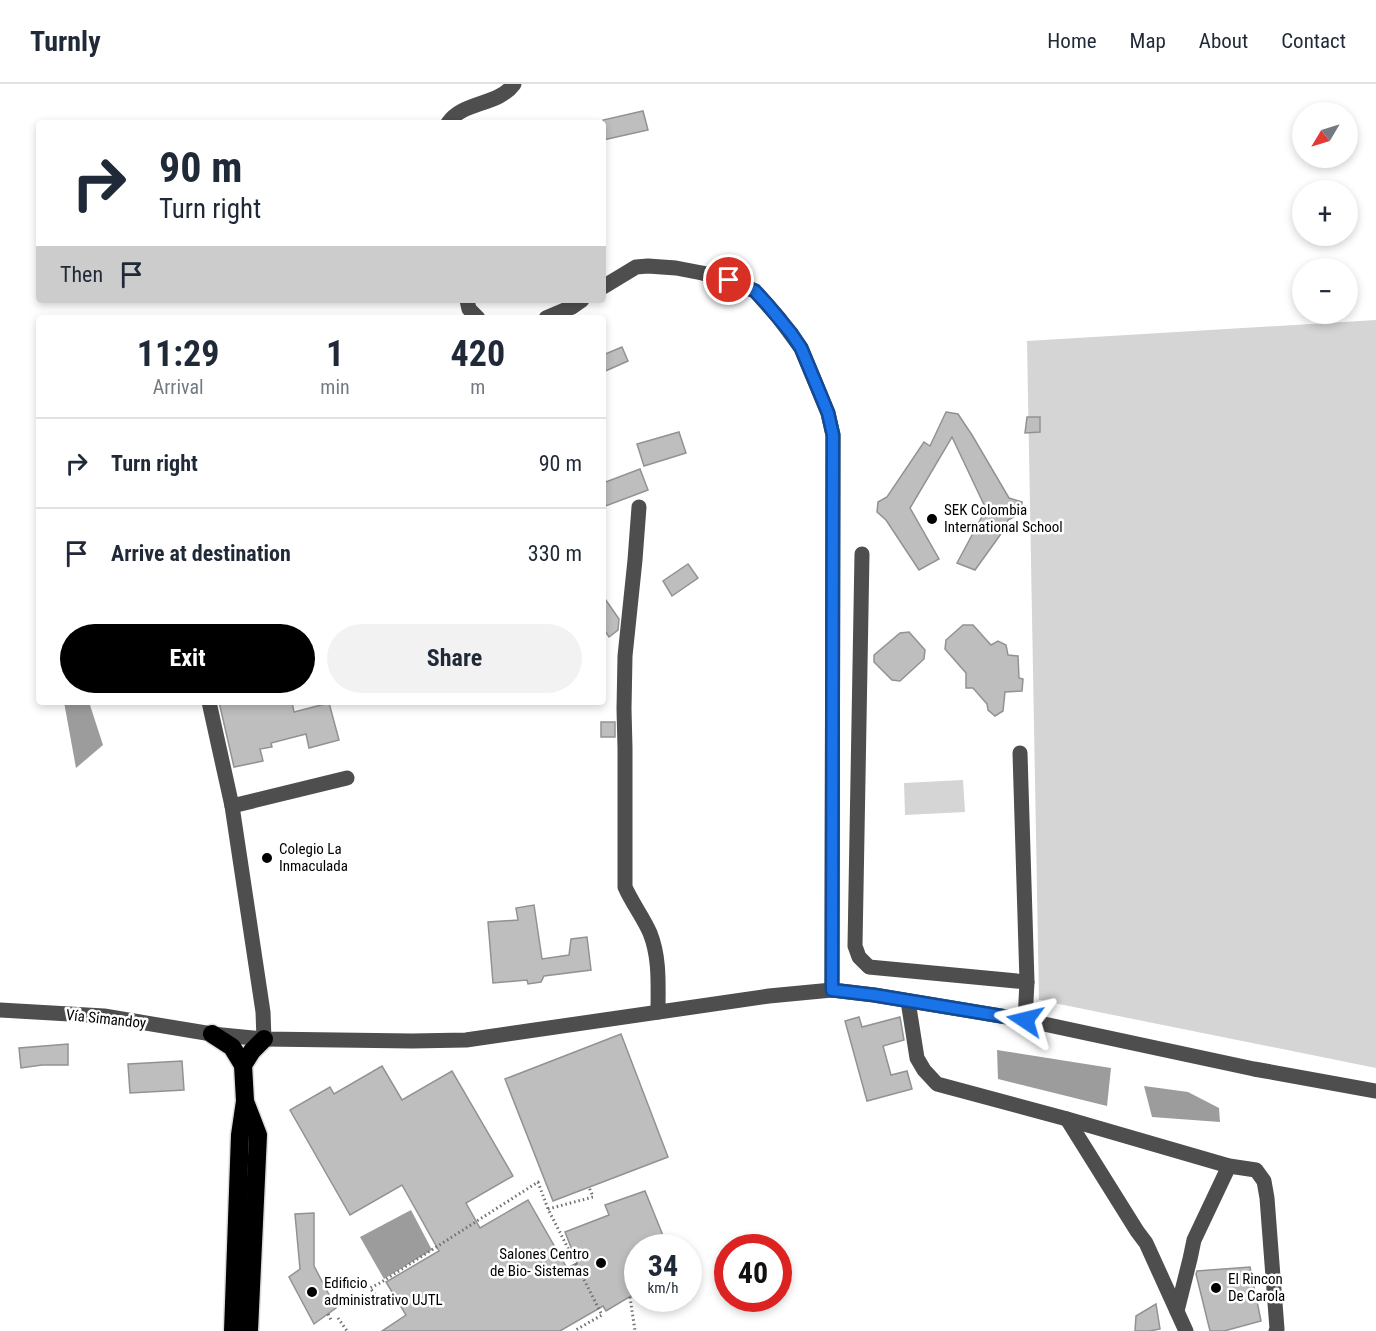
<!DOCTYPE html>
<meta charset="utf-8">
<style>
body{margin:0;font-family:"Roboto Condensed",sans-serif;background:#f2f2f3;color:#1f2937;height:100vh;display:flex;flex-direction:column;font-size:22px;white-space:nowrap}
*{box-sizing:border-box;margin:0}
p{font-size:20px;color:#747a83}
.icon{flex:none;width:33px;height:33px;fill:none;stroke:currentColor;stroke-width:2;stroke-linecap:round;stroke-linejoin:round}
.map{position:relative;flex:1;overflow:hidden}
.panel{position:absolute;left:36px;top:231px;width:570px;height:390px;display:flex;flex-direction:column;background:#fff;border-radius:6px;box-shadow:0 3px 9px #0003}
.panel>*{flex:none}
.top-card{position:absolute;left:36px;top:36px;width:570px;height:183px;border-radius:6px;box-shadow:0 3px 9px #0003;background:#fff;color:#1f2937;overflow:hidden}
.needle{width:39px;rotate:232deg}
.controls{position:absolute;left:1292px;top:18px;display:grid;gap:12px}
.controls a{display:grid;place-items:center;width:66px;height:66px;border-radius:50%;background:#fff;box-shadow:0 3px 9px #0003;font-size:30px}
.speed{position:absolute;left:624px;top:1150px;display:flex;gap:12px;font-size:30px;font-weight:700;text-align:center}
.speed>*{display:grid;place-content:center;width:78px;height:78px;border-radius:50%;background:#fff;box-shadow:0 3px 9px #0003;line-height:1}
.speed small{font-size:15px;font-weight:400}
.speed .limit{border:9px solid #d22;background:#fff;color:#111}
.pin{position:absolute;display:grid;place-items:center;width:51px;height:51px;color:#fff;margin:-26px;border:3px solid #fff;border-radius:50%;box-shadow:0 2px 6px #0007}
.me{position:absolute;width:66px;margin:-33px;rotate:280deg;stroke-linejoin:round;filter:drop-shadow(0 0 4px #0008)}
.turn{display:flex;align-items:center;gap:21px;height:126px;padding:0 24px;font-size:27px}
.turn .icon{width:78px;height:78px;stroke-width:2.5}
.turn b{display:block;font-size:42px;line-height:51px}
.then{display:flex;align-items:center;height:57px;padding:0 24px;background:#0003;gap:12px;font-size:22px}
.eta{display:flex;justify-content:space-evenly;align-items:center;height:102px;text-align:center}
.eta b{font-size:36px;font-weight:700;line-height:42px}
.action{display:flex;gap:12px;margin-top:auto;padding:12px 24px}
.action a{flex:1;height:69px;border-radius:36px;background:#000;color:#fff;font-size:24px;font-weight:700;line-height:69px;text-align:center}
.action a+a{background:#f2f2f3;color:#1f2937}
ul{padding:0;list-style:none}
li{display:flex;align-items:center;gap:18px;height:90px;padding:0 24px;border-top:2px solid #e0e1e3}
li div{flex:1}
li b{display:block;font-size:22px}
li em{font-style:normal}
header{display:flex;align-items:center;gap:36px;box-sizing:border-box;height:84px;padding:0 30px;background:#fff;border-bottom:2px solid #e0e1e3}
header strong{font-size:28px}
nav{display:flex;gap:33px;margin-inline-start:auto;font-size:21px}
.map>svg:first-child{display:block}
.green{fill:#d5d5d5}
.water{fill:#9c9c9c}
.building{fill:#bebebe;stroke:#929292;stroke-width:1.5}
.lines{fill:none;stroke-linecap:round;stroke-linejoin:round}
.highway-casing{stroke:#dbdbdb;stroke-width:21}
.path{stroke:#707070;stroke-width:3;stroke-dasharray:1.5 3;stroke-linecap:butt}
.minor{stroke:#4e4e4e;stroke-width:15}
.highway{stroke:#000;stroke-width:18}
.route-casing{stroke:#114b97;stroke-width:15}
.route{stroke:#1a73e8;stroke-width:10}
.poi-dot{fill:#000;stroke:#fff;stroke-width:2}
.labels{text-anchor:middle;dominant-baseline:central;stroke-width:5;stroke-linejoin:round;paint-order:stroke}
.poi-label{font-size:15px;fill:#000;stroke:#fff;text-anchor:start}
.street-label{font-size:15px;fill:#000;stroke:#fff}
</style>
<header>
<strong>Turnly</strong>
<nav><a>Home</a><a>Map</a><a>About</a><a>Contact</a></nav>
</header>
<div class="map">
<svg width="1376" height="1247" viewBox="0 0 1376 1247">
<rect width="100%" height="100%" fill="#fff"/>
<!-- green -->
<g class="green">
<path d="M1376,236v748l-337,-68 -12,-659z"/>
<path d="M963,696l2,32 -60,3 -1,-32z"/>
</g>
<!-- water -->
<g class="water">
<path d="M64,618h25l14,43 -27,23z"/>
<path d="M997,966l114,18 -4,38 -109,-27z"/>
<path d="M1144,1002l44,6 31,16 1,14 -68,-5z"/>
<path d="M411,1126l21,40 -48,29 -24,-42z"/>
</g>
<!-- building -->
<g class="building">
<path d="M643,27l5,19 -45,10v-20z"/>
<path d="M622,263l6,14 -25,11v-17z"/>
<path d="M946,328l12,2 14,21 37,63 13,4 -1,11 -13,7 -5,11 -28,39 -18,-7 29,-54 -34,-72 -42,71 29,51 -20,11 -33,-50 -9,-8 1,-10 9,-5 37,-55 6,4z"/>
<path d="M1027,333h13v15l-15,1z"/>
<path d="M679,348l7,21 -42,13 -7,-22z"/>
<path d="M640,385l8,21 -45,17v-24z"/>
<path d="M688,480l10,14 -26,18 -9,-15z"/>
<path d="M603,512l16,23 -1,11 -9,7 -6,-9z"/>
<path d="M963,541h10l18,20 7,-4 8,4 2,10 10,1 1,22 4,1 -1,12 -17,1 -2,19 -8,5 -7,-6 -1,-6 -14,-16h-7v-15l-21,-24 1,-9z"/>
<path d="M909,548l16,18 -1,9 -24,22 -8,-1 -18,-18v-7l26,-22z"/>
<path d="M219,618h73l2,10 35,-9 10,37 -30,8 -3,-14 -35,9 1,4 -12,2 3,12 -29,6z"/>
<rect x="601" y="638" width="14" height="15"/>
<path d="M534,821l8,54 27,-4 2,-16 16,-2 4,33 -47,6 -3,6 -13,2 -1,-4 -34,3 -5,-61 30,-2 -2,-12z"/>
<path d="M859,933l3,10 38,-10 4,23 -21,6 8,29 16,-4 5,18 -45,12 -22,-80z"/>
<path d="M621,950l47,123 -115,44 -48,-122z"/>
<path d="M68,960v21h-26l-21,3 -2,-20z"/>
<path d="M182,977l2,29 -54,3 -2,-29z"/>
<path d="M382,982l20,34 50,-29 61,105 -47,27 14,25 48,-28 39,68 10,-5 -12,-31 44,-17 -4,-10 40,-14 23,57h-30v28l-8,3 6,14 -30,18 -3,-5 -43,25h-178l24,-16 -20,-33 53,-31 -37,-66 -52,30 -60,-105 40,-23 4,7z"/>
<path d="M314,1129v53l22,42 -22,16 -25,-47 11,-8 -5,-55z"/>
<path d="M1250,1183l11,54 -37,10h-14l-14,-57 1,-3z"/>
<path d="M1156,1220l4,25 -10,2h-15l1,-15z"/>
</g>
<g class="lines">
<!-- highway casing -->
<g class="highway-casing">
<g id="highway">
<path d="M212,950l20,13 11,18 2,36 -5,34 -7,196"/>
<path d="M243,981l9,-14 12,-12"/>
<path d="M246,1020l12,31 -9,196"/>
</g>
</g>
<!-- path -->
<g class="path">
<path d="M548,1125l45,-12 -4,-10"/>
<path d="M630,1213l5,34"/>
<path d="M378,1214l-8,-10 10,-5 158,-101 10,27 54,106 -28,16"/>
<path d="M328,1230l4,8"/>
<path d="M338,1234l9,13"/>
</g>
<!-- minor -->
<g class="minor">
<path d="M448,39c15,-22 50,-17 66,-39"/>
<path d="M603,203l33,-20 12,-1 28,2 26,5 27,7 26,11 24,27 22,30 27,65 5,22 -1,555"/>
<path d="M467,216l2,9 9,9"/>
<path d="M546,234l26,-11 10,-7"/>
<path d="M639,423l-4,53 -10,96 -1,53 1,39v139c7,16 18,30 25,46 10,25 8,52 8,79"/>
<path d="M862,470l-7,392 4,11 10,10 158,15"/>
<path d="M209,618l23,104 31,206 1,27"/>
<path d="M1020,669l7,229 -2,38"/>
<path d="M232,722l115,-28"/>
<path d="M908,917l9,57 7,12 13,14 130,35 162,47 27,4 8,11 3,17 10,131 -1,2"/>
<path d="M0,926l104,6 108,18 52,5 148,2 54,-1 303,-44 63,-6 42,5 151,25 229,49 122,22"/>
<path d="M1067,1035l70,112 9,12 40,88"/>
<path d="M1177,1227l13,-52 4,-19 35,-74"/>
</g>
<!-- highway -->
<use href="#highway" class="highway"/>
</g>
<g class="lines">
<!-- route casing -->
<g class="route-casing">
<path id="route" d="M729,196l26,11 12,13 24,29 10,15 18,43 9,22 5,22 -1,555 42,5 151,25"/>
</g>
<!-- route -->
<use href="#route" class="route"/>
</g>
<!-- markers -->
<g class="poi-dot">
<circle cx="932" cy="435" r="6"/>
<circle cx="267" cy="774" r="6"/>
<circle cx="601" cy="1179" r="6"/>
<circle cx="1216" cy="1204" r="6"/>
<circle cx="312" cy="1208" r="6"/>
</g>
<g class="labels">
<!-- poi labels -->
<g class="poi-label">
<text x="944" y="426">SEK Colombia<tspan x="944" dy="17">International School</tspan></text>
<text x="279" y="765">Colegio La<tspan x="279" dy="17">Inmaculada</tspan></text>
<text x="589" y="1170" text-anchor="end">Salones Centro<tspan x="589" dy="17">de Bio- Sistemas</tspan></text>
<text x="1228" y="1195">El Rincon<tspan x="1228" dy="17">De Carola</tspan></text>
<text x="324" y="1199">Edificio<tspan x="324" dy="17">administrativo UJTL</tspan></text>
</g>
<!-- street labels -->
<g class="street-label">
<text transform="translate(106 935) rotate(6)">Vía Simandoy</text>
</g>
</g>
</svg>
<div class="controls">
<a><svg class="needle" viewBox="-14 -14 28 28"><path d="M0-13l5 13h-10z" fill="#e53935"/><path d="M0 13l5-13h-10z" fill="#747a83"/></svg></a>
<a>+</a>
<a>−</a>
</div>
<div class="speed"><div>34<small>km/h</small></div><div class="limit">40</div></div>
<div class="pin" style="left:729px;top:196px;background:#d93025"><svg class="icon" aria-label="arrive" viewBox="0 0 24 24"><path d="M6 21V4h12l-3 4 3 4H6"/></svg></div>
<svg class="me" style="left:1025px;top:936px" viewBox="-20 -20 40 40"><path d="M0-17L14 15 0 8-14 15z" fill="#1a73e8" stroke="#fff" stroke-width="4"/></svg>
<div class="top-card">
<div class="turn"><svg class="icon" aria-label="right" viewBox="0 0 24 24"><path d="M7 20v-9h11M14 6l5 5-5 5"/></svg><div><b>90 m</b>Turn right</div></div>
<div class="then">Then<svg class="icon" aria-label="arrive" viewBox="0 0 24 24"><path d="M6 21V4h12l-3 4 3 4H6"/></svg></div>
</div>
<section class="panel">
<div class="eta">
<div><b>11:29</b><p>Arrival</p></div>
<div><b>1</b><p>min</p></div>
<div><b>420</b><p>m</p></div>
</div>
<ul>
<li><svg class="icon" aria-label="right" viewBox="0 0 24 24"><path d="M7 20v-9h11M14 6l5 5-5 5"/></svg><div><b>Turn right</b></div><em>90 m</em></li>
<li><svg class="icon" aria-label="arrive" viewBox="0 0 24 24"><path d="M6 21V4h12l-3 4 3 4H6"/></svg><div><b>Arrive at destination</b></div><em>330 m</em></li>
</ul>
<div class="action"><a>Exit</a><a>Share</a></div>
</section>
</div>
